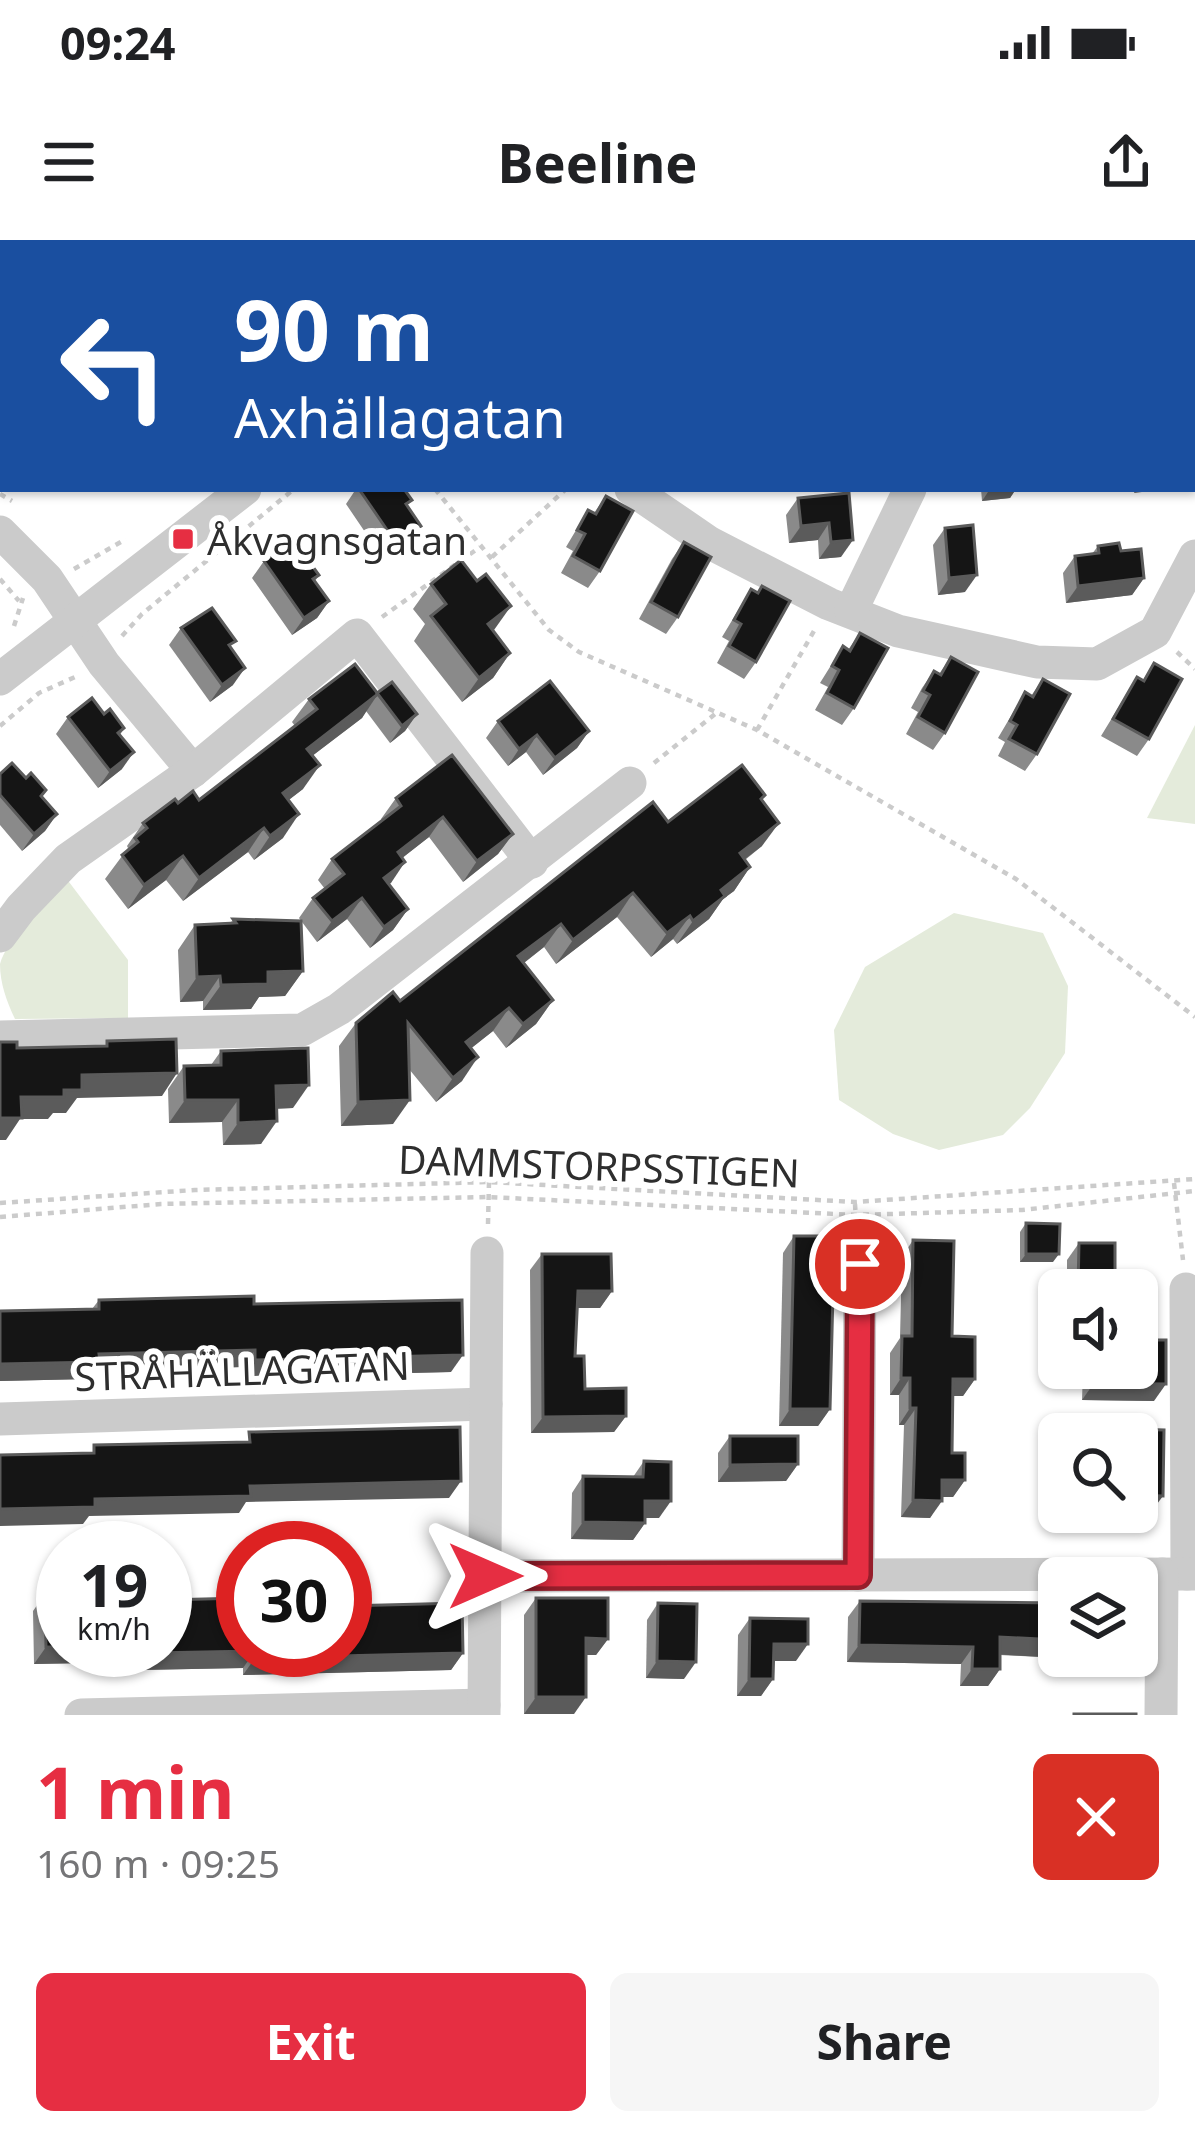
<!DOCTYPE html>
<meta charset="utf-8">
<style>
body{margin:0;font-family:"Noto Sans",sans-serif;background:#f6f6f6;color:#202124;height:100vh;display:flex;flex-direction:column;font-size:45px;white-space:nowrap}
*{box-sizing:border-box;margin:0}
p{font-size:39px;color:#757577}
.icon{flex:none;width:66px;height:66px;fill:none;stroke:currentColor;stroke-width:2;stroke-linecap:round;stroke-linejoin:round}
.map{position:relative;height:1475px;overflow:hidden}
.sheet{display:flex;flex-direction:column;background:#fff;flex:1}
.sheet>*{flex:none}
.top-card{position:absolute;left:0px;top:0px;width:1197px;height:252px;box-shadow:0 3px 9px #0004;background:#1a4fa0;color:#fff;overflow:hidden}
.controls{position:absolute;left:1038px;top:1029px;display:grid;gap:24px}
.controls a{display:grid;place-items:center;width:120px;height:120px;border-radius:18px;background:#fff;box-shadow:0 3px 9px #0004;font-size:60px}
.speed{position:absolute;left:36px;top:1281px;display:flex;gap:24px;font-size:60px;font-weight:700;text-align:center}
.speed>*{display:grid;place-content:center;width:156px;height:156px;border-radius:50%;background:#fff;box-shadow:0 3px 9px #0004;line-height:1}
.speed small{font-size:30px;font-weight:400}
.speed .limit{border:18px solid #d22;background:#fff;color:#111}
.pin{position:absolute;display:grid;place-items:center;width:102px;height:102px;color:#fff;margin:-51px;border:6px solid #fff;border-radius:50%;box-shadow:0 3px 12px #0007}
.me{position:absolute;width:132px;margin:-66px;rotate:90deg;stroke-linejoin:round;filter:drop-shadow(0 0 9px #0008)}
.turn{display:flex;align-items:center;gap:42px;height:252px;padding:0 36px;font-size:54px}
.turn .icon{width:156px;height:156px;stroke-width:2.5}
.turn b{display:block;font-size:84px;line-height:102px}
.round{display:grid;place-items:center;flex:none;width:126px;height:126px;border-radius:18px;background:#f6f6f6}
.head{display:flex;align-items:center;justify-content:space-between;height:204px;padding:0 36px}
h1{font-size:72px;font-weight:700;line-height:90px;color:#e62e42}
.action{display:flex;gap:24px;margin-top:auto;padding:24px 36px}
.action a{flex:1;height:138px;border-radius:18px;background:#e62e42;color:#fff;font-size:48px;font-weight:700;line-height:138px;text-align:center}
.action a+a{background:#f6f6f6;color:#202124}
.status{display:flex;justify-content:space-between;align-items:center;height:84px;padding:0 60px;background:#fff;direction:ltr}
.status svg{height:33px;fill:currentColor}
header{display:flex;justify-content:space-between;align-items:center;height:156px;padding:0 36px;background:#fff;font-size:54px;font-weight:700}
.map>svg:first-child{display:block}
.green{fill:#e4ebdb}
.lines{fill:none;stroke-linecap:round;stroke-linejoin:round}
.path{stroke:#cbcbcb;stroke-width:4.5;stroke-dasharray:6 6;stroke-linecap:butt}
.minor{stroke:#cbcbcb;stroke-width:33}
.wall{fill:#8a8a8a}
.shaded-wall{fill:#5b5b5b}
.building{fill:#151515;stroke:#5b5b5b;stroke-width:3}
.route-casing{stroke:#961e2b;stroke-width:30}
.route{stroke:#e62e42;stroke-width:21}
.poi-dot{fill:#e62e42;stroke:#fff;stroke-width:4.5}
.labels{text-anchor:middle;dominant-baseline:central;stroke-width:12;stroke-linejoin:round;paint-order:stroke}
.poi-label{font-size:39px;fill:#2e2e2e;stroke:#fff;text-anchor:start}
.street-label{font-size:39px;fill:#2e2e2e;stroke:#fff}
</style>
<div class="status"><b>09:24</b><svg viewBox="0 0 49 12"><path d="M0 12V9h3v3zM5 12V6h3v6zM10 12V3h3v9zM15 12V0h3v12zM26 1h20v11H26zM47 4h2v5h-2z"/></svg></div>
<header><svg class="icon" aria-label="menu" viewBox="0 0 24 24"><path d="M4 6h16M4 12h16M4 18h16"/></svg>Beeline<svg class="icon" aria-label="share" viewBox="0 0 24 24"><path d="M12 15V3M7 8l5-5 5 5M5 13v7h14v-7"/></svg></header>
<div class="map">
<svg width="1195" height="1475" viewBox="0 0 1195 1475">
<rect width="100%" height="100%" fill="#fff"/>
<!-- green -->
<g class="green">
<path d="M1195,485v99l-48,-6z"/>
<path d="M66,638l62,82v58l-113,1c-8,-17 -15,-35 -15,-55 7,-26 48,-64 66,-86z"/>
<path d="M954,673l89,20 25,53 -3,67 -35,55 -27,27 -64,15 -46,-16 -54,-34 -5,-70 31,-63z"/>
</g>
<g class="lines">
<!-- path -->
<g class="path">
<path d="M381,3l1,-3"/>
<path d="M468,3l2,-3"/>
<path d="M435,249l114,141 30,22 178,78 259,149 179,138"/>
<path d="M0,254l12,7"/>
<path d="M492,317l74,-68"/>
<path d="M74,329l52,-30"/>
<path d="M0,339l19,22"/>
<path d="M382,377l98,-70"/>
<path d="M14,386l9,-28"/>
<path d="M122,396l20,-22 152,-125"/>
<path d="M1177,412l18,17"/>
<path d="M0,486l39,-33 36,-16"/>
<path d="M757,490l57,-99"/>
<path d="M654,523l61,-49"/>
<path d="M1174,943l9,77"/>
<path d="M0,963l195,-13 294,-8 366,20 340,-23"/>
<path d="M855,964l2,31"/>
<path d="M0,977l161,-13 327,-7 368,18 166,-5 173,-19"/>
<path d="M488,984l1,-42"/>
</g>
<!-- minor -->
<g class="minor">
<path d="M159,3v-3"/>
<path d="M418,3l1,-3"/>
<path d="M685,3l1,-3"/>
<path d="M996,3l1,-3"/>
<path d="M0,91h3"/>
<path d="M631,249l79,54 119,61 69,27 139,31 60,2 58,-32 40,-76"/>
<path d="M0,292l47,47 57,85 89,107"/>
<path d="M851,371l59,-122"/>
<path d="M0,439l245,-190"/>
<path d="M0,696l21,-28 47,-49 125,-88 164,-136 175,227"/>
<path d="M0,797l302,-7 37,-21 291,-226"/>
<path d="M1186,1049l1,285"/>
<path d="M0,1179l486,-15"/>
<path d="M858,1335l2,-311"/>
<path d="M485,1336l710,-2"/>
<path d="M81,1475l403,-10"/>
<path d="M484,1475l3,-462"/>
<path d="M1161,1475l1,-141"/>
</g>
</g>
<!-- wall -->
<g class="wall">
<path d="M356,249h48l3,17 14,20 -12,17 -25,17 -38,-56z"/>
<path d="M981,249h35l-6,9 -28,3z"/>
<path d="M849,253l-8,64 -22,2 -1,-19 -29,3 -3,-28 12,-17z"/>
<path d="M606,256l-6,75 -12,17 -27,-15 12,-22 -7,-4 22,-37 6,3z"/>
<path d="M945,288l20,64 -27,3 -5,-50z"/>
<path d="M684,302l-6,75 -12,17 -27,-15 33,-60z"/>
<path d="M1098,306l23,5 23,27 -12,17 -66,8 -3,-30 12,-17 17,-2z"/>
<path d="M300,320l19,15 -4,6 14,20 -12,17 -25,17 -40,-57 12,-17z"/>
<path d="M431,344l79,69 -17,25 -31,24 -48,-61 11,-17 -12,-15z"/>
<path d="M751,349l5,73 -12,17 -27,-16 12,-22 -7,-4z"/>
<path d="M181,388l50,19 2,38 -23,17 -41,-57z"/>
<path d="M860,393l-6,75 -12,17 -27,-15 13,-23 -8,-4 23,-37 5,4z"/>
<path d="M951,417l-6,76 -12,17 -27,-16 12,-22 -7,-4 11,-20 12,-17 5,3z"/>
<path d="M1154,423l-5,76 -12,17 -36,-20 36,-59 6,3z"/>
<path d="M1043,439l-6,75 -12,17 -27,-15 7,-14 -7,-4 27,-46 6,4z"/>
<path d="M377,453l40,21 -12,17 -15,12 -24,-32 -4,7 -50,38 -9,33 -15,11 -5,38 -29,22 -6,-8 -65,49 -17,-21 -38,29 -23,-30 23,-31 -1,-2 16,-23 35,-20 21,-3 96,-74 -3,-4 17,-23z"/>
<path d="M104,474l20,14 -4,7 2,34 -24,19 -42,-54 12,-17z"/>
<path d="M498,481l91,10 -12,17 -34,27 -17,-23 -18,14 -22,-28z"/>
<path d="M0,534l26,4 20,12 -4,7 15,17 -12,17 -23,20 -22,-26z"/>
<path d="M396,558l117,36 -15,20 -35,28 -34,-45 -27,21 -13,26 19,25 -15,21 -23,18 -23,-29 -30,23 -18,-24 14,-20 12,-9 -7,-9 14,-21 50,-39 -1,-1z"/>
<path d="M762,560v46l-17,14 5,7 -16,24 -11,8 -14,20 -32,25 -4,-5 -22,18 -34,-40 -61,47 -12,-17 -20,16 29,37 -17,24 -30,24 -13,-17 -22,17 -9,33 -26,21 -27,-33 -16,55 -52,2 -2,-80 17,-23 44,-22 268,-179z"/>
<path d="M233,679l70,52 -18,25 -26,1 -8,12 -48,1v-9l-23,1 -2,-52 17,-25 35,-1z"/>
<path d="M221,811l72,57 -17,1 -15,35 -38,1 -1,-23 -53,1 -1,-34 16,-23 27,-1z"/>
<path d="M1026,983l27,39h-33v-30z"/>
<path d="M794,996l36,173 -12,17h-39l4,-173z"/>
<path d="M913,1000l39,96 23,43 -12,17h-10l-1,57 13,27 -12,17h-11l-12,21 -29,-1 3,-92h-5v-30h-9v-42l10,-15 2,-81z"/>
<path d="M1079,1003l36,47h-48v-30z"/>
<path d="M542,1014l70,37 -12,17h-23l-2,48 10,33 41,27 -12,16 -83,1 -1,-163z"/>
<path d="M99,1060l155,4 197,68 -207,5 -1,-10 -149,4 -6,8 -88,2v-70l92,-2z"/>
<path d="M1083,1128h54l17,33 -72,-1z"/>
<path d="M730,1196l68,28 -12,17 -68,1v-29z"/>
<path d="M644,1221l15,57h-14v5l-12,17 -62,-1 1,-46 11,-17 50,1z"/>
<path d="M45,1354l18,56h180l220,3 -12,17 -208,5v-7l-103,2 -1,-8 -105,2 -1,-53z"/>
<path d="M536,1358l72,41 -12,16h-10l-12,59h-50v-99z"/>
<path d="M860,1361l199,55h43l-3,4 -99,-5v14l-12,17h-28l1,-22 -114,-2 1,-45z"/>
<path d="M658,1363l26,76 -38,-1 1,-58z"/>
<path d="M750,1378l46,43h-22l-1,18 -12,17h-24l1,-61z"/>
</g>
<!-- shaded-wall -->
<g class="shaded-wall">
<path d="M0,0h12l-3,3h-6v7h-3z"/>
<path d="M50,0h49l-2,3h-50z"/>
<path d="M990,249h26l-6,9 -28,3z"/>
<path d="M1136,249h29l-31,4z"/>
<path d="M829,283l-11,17 -29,3 12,-17z"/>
<path d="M421,286l-12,17 -25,17 12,-17z"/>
<path d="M853,300l-12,17 -22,2 12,-17z"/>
<path d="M977,335l-12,17 -27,3 11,-17z"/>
<path d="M1144,338l-12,17 -66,8 12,-17z"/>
<path d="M329,361l-12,17 -25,17 12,-17z"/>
<path d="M511,366l-17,24 -6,-6z"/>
<path d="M510,413l-17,25 -31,24 17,-24z"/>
<path d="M245,428l-12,17 -23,17 12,-17z"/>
<path d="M378,454l-16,24 -71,54 16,-23z"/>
<path d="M417,474l-12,17 -15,12 12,-17z"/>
<path d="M589,491l-12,17 -34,27 12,-17z"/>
<path d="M537,495l-11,17 -18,14 11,-17z"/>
<path d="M134,512l-12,17 -24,19 12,-17z"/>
<path d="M320,525l-17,24 -36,28 16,-24z"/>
<path d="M57,574l-12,17 -23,20 12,-17z"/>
<path d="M299,574l-16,24 -29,22 16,-24z"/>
<path d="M443,577l-14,20 -46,36 15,-21z"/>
<path d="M779,583l-17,23 -39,30 17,-23z"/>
<path d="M264,588l-16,24 -65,49 16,-23z"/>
<path d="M513,594l-15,20 -35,28 14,-21z"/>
<path d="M183,616l-17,24 -38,29 16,-24z"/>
<path d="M405,622l-14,21 -21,16 14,-21z"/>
<path d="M750,627l-16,24 -11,8 -14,20 -32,25 16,-23 28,-31z"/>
<path d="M633,653l-16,24 -61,47 17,-24z"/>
<path d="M362,658l-15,21 -30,23 15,-21z"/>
<path d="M408,669l-15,21 -23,18 14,-21z"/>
<path d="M690,676l-17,23 -22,18 16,-24z"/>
<path d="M561,684l-17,23 -42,33 16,-24z"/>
<path d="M303,731l-18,25 -26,1 -8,12 -48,1 18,-25 47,-13z"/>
<path d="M220,736l-17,25 -23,1 17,-25z"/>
<path d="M553,760l-17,24 -30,24 17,-24z"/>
<path d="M509,768l-16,23 -44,35 17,-24z"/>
<path d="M478,817l-16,24 -26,21 17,-24z"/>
<path d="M177,833l-15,23 -85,2 -11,15h-13l-5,6h-28l-14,21h-6v-22l21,-21 43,-7 18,-15z"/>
<path d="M309,845l-16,23 -33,1 16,-23z"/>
<path d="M185,860h53l-16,22 -53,1z"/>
<path d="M410,860l-17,24 -52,2 17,-24z"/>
<path d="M277,881l-16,23 -38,1 15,-22z"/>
<path d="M1026,1014h33l-6,8h-33z"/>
<path d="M578,1051h34l-12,17h-34z"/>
<path d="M255,1110l-12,17 -149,4 -6,8 -88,2v-17l99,-10z"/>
<path d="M463,1115l-12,17 -207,5 11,-17z"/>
<path d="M901,1138h9l-11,17h-9z"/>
<path d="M953,1139h22l-12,17h-22z"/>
<path d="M1094,1143l72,1 -12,17 -72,-1z"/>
<path d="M910,1168h6l-12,17h-5z"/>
<path d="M790,1169h40l-12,17h-39z"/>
<path d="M626,1176l-12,16 -83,1 12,-16z"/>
<path d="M798,1224l-12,17 -68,1 12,-17z"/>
<path d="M942,1240h23l-12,17h-23z"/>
<path d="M461,1241l-12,17 -203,4 -7,11 -150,3 -6,8 -83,2v-17l95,-10 155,-13z"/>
<path d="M1137,1255l26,1 -12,16h-30h16z"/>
<path d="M913,1260l29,1 -12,17 -29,-1z"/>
<path d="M645,1261h26l-12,17h-25z"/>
<path d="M583,1282l62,1 -12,17 -62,-1z"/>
<path d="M1000,1397l59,3v16h43l-3,4 -110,-6z"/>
<path d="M586,1398l22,1 -12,16h-22z"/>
<path d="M774,1404h34l-12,17h-34z"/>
<path d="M859,1405l114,2 -12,17 -114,-2z"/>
<path d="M46,1407h17v3h85l-9,12 -105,2z"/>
<path d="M255,1411l-12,17 -103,2 11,-17z"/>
<path d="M463,1413l-12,17 -208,5 12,-17z"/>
<path d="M657,1421l39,1 -12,17 -38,-1z"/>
<path d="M972,1429h28l-12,17h-28z"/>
<path d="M749,1439h24l-12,17h-24z"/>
<path d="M536,1457h50l-12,17h-50z"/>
</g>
<!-- building -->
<g class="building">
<rect x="21" y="0" width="29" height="3"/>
<rect x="101" y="0" width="28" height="3"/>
<path d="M218,0h31l4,1v2h-35z"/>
<path d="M551,0h53l6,3h-61z"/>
<path d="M933,0h25l1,3h-51z"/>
<path d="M359,249h45l8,11 -6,4 15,22 -25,17z"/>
<path d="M849,253l4,47 -22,2 -2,-19 -28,3 -3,-28z"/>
<path d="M606,256l27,15 -33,60 -27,-15 12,-22 -8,-4 11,-20 8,4z"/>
<path d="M973,285l4,50 -28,3 -4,-50z"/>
<path d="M684,302l27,15 -33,60 -27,-15z"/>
<path d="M1119,303l2,8 20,-2 3,29 -66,8 -3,-30 24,-3 -1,-7z"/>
<path d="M288,304l12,16 5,-4 14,19 -6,4 16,22 -25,17 -40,-57z"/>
<path d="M461,320l16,21 9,-7 25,32 -23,18 22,29 -31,25 -48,-62 15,-12 -15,-20z"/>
<path d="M762,346l28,15 -34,61 -27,-16 12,-22 -7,-4 17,-31 7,4z"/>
<path d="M212,368l24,33 -7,4 16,23 -23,17 -41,-57z"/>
<path d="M860,393l28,15 -34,60 -27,-15 12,-23 -7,-4 11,-20 7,5z"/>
<path d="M951,417l27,15 -33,61 -27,-16 12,-22 -7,-4 11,-20 7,4z"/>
<path d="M1154,423l28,16 -33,60 -36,-20 24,-42 7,4z"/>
<path d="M355,424l23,30 -71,55 13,16 -37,28 16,21 -29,22 -6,-8 -65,50 -16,-22 -39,29 -22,-30 16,-13 -3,-4 12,-10 -4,-5 32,-24 3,4 15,-12 6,9 118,-91 -8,-10z"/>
<path d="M1043,439l27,15 -33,60 -28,-15 8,-14 -7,-4 15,-29 8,5z"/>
<path d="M550,441l39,50 -34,27 -18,-23 -18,14 -21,-28z"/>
<path d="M392,442l25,32 -15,12 -25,-33z"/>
<path d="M92,458l12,16 6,-5 14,19 -6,5 16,19 -24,19 -42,-54z"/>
<path d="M452,515l61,79 -36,27 -34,-44 -45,35 7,10 -21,16 24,31 -24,18 -22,-29 -30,23 -19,-23 31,-24 -12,-15 69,-53 -5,-8z"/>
<path d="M12,523l14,15 5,-5 15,17 -5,6 16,18 -23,20 -34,-39v-21z"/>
<path d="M742,525l23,30 -4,4 18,24 -39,30 10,14 -29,23 4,6 -32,25 -3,-5 -23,17 -34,-40 -60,47 -12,-16 -43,32 35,44 -30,24 -14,-16 -43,34 12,15 -25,21 -45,-55 2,77 -52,2 -2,-79 37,-31 7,9 253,-199 15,20z"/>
<path d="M233,679l68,2 2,50 -35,1v12l-47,1 -1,-9 -23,1 -2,-52 41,-2z"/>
<path d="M176,799l1,34 -95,2v15h-18v7h-43l1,21h-22v-76h17v6l90,-2v-5z"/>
<path d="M308,808l1,37 -33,1 1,35 -39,2v-23h-53l-1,-34 37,-1v-14z"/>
<path d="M1026,983l34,1 -1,30h-33z"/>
<path d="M794,996h32v18h8l-4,155h-40z"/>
<path d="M913,1000l41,1 -2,95 23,1v42h-22l-1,74h13v27h-23v21l-29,-1 3,-92h-6v-30h-9l1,-42h10z"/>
<path d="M1079,1003h36v47l-37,-1z"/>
<path d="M542,1014h69l1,37h-34l-3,65h9l1,33 41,-1v28l-83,1z"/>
<path d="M254,1056v8l208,-4 1,55 -208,5v-10l-156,4 1,8 -100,2v-53l99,-2v-9z"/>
<path d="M1137,1100h29v44l-72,-1v-15h43z"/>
<path d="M460,1187l1,54 -211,5 1,10 -156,3v8l-95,2v-54l94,-2v-8l156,-3 -1,-10z"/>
<path d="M1130,1189l34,1 -1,66 -26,-1v-61h-7z"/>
<path d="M730,1196h68v28l-68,1z"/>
<path d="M644,1221l27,1v39h-26v22l-62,-1v-46l60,1z"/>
<path d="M45,1354h18v53h-17z"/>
<path d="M243,1358v52h102v-44l117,-3 1,50 -208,5v-7l-104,2v-3h14v-50z"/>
<path d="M536,1358h72v41l-22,-1v59h-50z"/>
<path d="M860,1361l199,2v37l-59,-3v32h-28l1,-22 -114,-2z"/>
<path d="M658,1363l39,1 -1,58 -39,-1z"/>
<path d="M750,1378l58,1v25h-34l-1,35h-24z"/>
<rect x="1074" y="1474" width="62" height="1"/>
</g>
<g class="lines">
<!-- route casing -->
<g class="route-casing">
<path id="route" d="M485,1336l373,-1 2,-311"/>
</g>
<!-- route -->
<use href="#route" class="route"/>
</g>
<!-- markers -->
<rect class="poi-dot" x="171" y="287" width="24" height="24" rx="6"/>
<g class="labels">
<!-- poi labels -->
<g class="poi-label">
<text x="207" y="299">Åkvagnsgatan</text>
</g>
<!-- street labels -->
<g class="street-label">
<text transform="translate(599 925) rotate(2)">DAMMSTORPSSTIGEN</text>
<text transform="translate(242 1130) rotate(-2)">STRÅHÄLLAGATAN</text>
</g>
</g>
</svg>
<div class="controls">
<a><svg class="icon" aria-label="sound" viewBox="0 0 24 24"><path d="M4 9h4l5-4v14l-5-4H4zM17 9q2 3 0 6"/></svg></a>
<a><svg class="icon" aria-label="search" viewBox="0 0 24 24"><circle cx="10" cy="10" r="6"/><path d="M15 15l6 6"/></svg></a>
<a><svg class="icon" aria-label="layers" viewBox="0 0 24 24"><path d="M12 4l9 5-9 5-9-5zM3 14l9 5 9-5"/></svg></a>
</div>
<div class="speed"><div>19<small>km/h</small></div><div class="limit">30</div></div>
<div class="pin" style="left:860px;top:1024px;background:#d93025"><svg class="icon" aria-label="arrive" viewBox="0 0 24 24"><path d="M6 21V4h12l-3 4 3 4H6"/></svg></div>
<svg class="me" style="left:485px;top:1336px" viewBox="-20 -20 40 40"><path d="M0-17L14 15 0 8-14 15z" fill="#e62e42" stroke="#fff" stroke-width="4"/></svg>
<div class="top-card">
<div class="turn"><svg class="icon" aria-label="left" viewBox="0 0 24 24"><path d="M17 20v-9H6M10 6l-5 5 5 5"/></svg><div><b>90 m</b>Axhällagatan</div></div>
</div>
</div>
<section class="sheet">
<div class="head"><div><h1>1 min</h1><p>160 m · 09:25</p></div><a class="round" style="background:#d93025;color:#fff"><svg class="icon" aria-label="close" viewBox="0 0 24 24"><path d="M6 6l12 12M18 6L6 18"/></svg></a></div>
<div class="action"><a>Exit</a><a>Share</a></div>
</section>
